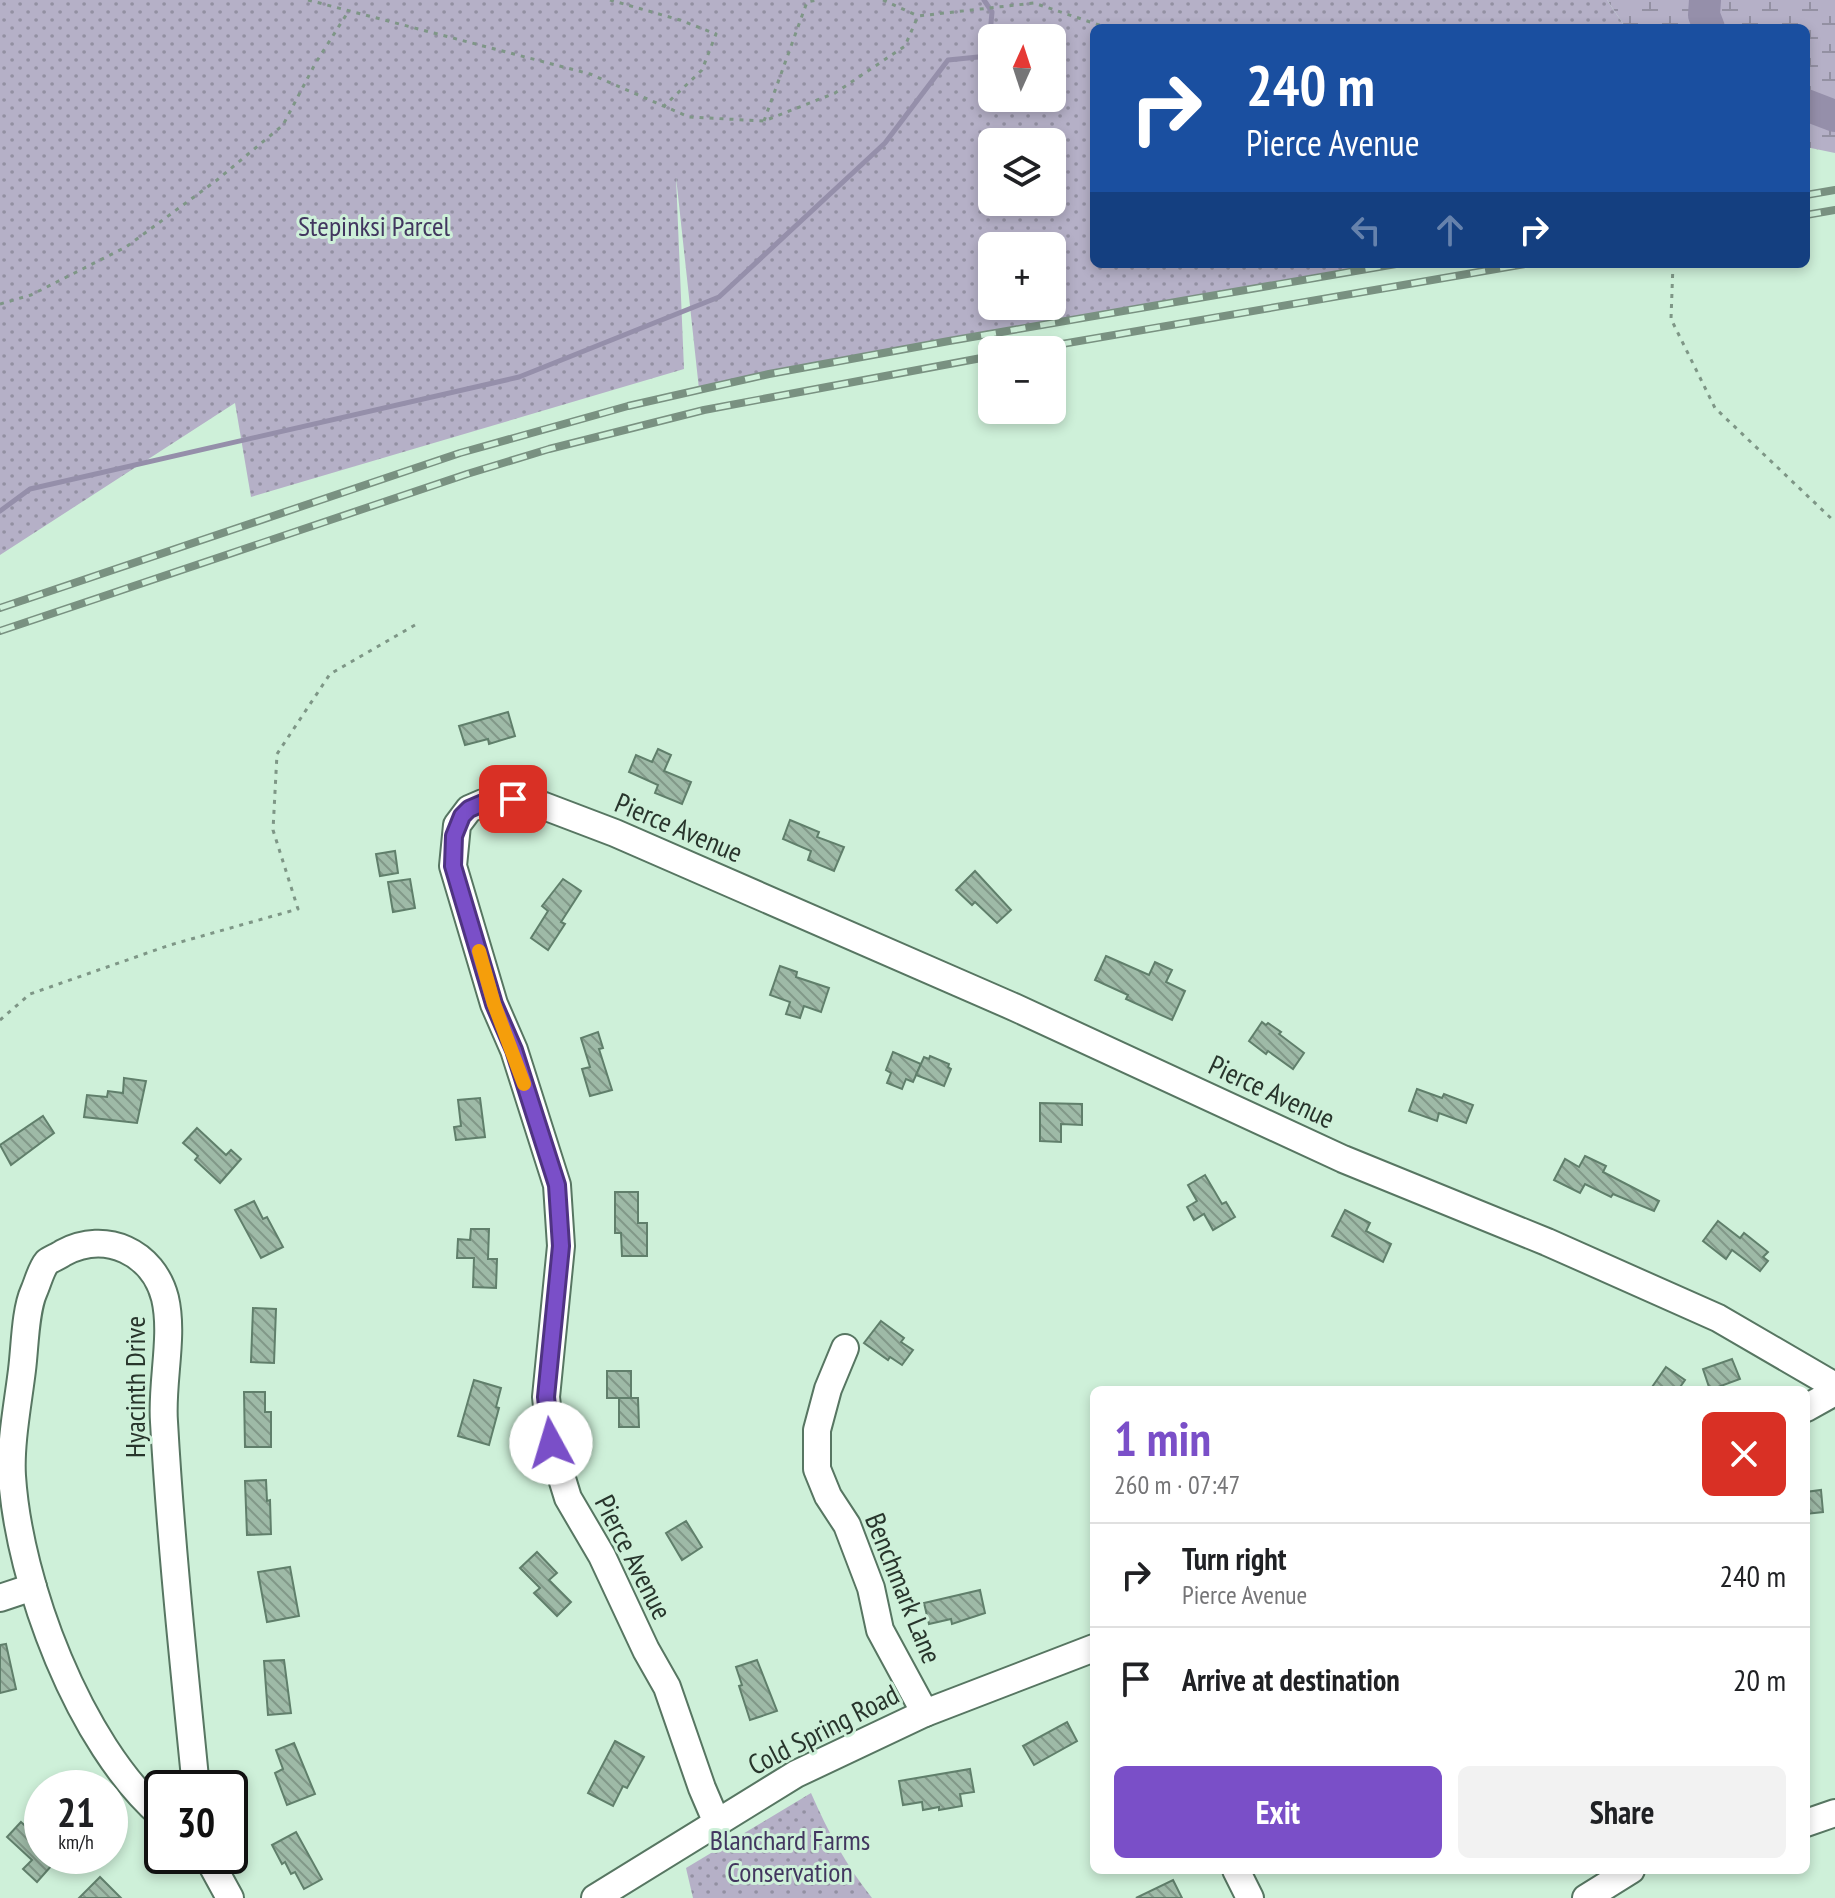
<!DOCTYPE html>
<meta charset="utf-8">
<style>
body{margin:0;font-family:"PT Sans Narrow",sans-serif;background:#f2f2f2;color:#202124;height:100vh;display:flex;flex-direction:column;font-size:30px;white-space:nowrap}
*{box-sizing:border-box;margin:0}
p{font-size:26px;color:#757577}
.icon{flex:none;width:44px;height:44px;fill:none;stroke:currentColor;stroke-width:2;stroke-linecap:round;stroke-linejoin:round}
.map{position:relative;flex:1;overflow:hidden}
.details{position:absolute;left:1090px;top:1386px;width:720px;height:488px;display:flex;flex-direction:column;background:#fff;border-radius:12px;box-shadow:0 4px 12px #0003}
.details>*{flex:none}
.guide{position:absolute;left:1090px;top:24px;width:720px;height:244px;border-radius:12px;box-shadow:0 4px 12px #0003;background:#1a4fa0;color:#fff;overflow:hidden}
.needle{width:52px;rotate:3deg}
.fabs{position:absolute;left:978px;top:24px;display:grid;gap:16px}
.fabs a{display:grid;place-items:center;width:88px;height:88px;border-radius:12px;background:#fff;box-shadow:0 4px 12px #0003;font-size:40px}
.speed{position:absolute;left:24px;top:1770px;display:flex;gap:16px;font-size:40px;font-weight:700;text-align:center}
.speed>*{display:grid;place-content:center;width:104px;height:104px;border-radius:50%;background:#fff;box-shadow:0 4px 12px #0003;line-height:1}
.speed small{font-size:20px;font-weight:400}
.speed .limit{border:4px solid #111;border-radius:12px;background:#fff;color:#111}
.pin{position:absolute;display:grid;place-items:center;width:68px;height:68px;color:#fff;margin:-34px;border-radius:16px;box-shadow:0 4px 12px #0006}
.me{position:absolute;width:88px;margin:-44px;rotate:354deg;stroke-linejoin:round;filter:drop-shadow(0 0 6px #0008)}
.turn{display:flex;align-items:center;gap:28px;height:168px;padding:0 24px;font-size:36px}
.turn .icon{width:104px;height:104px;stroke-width:2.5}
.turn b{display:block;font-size:56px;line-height:68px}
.lanes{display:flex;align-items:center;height:76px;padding:0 24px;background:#0003;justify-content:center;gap:40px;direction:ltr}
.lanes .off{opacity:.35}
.round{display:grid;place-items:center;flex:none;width:84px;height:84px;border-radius:12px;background:#f2f2f2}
.headline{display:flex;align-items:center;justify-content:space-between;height:136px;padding:0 24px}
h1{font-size:48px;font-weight:700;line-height:60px;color:#7a4fc8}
.button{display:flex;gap:16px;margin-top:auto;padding:16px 24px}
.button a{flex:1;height:92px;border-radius:12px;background:#7a4fc8;color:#fff;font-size:32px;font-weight:700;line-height:92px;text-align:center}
.button a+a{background:#f2f2f2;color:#202124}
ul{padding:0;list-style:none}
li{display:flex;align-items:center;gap:24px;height:104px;padding:0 24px;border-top:2px solid #e0e0e0}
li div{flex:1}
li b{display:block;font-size:30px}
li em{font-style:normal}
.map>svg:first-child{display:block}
.wetland{fill:url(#wetland-marsh)}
.park{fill:url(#park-dots);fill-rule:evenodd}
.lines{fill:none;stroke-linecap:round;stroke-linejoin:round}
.stream{stroke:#958faa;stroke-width:5}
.river{stroke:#958faa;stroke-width:32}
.building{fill:url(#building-back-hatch);stroke:#607f6b;stroke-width:2}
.minor-casing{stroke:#577662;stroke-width:30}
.path{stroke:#7e9686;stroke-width:3;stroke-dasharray:4 6;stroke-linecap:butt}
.minor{stroke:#fff;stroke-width:26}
.rail-casing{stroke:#799181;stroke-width:8}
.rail{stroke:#cef0d9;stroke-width:5;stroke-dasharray:15;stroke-linecap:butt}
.route-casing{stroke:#4f3382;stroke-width:20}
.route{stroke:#7a4fc8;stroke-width:14}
.slow{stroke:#f59e0b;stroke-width:14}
.labels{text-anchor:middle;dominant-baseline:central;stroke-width:6;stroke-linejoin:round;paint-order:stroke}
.park-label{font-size:28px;fill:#42365f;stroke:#cef0d9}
.street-label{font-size:28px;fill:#28352c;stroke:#cef0d9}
</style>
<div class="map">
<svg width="1835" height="1898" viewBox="0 0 1835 1898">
<defs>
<pattern id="wetland-marsh" width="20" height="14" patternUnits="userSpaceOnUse" patternTransform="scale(2)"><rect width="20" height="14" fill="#b5b0c7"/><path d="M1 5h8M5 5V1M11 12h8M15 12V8" fill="none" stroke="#9390a2"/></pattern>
<pattern id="park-dots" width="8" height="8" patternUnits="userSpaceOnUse" patternTransform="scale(2)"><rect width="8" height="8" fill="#b5b0c7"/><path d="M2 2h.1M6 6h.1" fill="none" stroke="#9390a2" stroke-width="1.8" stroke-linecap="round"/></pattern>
<pattern id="building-back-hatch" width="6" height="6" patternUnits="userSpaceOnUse" patternTransform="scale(2)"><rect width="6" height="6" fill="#9ebaa7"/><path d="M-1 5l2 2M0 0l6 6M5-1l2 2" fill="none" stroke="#819888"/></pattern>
</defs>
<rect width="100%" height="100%" fill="#cef0d9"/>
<!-- wetland -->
<path class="wetland" d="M1607,0h228v153l-29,-6v-119h-180z"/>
<!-- park -->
<g class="park">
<path d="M0,0h1607l19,28h-532v236h313l-638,110 -70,15 -23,-212 8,192 -433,128 -16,-94 -235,152zM992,38h60v60h-60zM992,142h60v60h-60zM992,246h60v60h-60z"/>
<path d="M811,1793c17,39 35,72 61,105h-179l-7,-30z"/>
</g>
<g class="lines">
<!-- stream -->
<path class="stream" d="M0,511l30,-22 489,-112 200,-80 166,-154 63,-83 40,-4 4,-44 -8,-12"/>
<!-- river -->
<g class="river">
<path d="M1705,0l-1,15 5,13"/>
<path d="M1806,105l29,11"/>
</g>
</g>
<!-- building -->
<g class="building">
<path d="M508,712l7,24 -26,8 -1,-5 -23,6 -6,-19z"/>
<path d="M658,749l13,6 -7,16 27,11 -9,22 -27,-11 3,-8 -29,-13 7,-17 16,7z"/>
<path d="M790,820l29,12 -2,5 27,10 -10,24 -26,-11 3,-9 -28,-12z"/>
<path d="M395,851l3,22 -18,3 -4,-22z"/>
<path d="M975,871l36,39 -14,13 -22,-21 -3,3 -16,-15z"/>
<path d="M410,879l5,29 -22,4 -5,-30z"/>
<path d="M563,879l18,12 -20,31 4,2 -17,26 -17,-12 17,-27 -6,-5z"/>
<path d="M1106,956l43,19 6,-13 17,8 -6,12 19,9 -13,29 -46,-21 2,-4 -33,-15z"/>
<path d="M780,966l17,6 -1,5 33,11 -8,24 -17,-6 -4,12 -14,-4 4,-12 -20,-7z"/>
<path d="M1262,1022l4,3 2,-2 13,9 -2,2 25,19 -11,16 -25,-18 -2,3 -17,-13z"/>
<path d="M598,1032l5,16 -4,1 13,41 -22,6 -8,-27 8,-2 -9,-29z"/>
<path d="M893,1052l28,12 -8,18 -7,-3 -4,10 -15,-6 4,-10 -5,-3z"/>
<path d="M930,1056l19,8 -1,3 3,2 -7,17 -28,-11 8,-18 5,2z"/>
<path d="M124,1078l22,3 -9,42 -53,-6 3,-22 20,2 1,-6 15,2z"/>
<path d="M1417,1089l25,9 2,-4 29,11 -7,18 -27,-10 -2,8 -28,-10z"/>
<path d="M480,1098l5,39 -29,3 -2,-13 7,-1 -3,-26z"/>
<path d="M1040,1103l42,1v21l-21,-1v18l-21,-1z"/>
<path d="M43,1116l11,17 -43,32 -11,-20z"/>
<path d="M197,1128l29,27 5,-5 10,9 -21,24 -25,-23 3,-4 -15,-13z"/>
<path d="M1585,1156l21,10 -3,6 56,29 -5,10 -41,-17 -2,3 -26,-13 -5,9 -26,-13 11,-21 14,8z"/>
<path d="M1205,1175l17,29 4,-2 9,15 -22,13 -9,-16 -10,6 -7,-13 10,-6 -9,-16z"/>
<path d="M615,1192h23v31h9v33h-25l-1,-23h-6z"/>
<path d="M254,1201l9,18 4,-2 16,30 -22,11 -26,-48z"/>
<path d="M1345,1210l25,13 -4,8 25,13 -8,18 -51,-26z"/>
<path d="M1718,1221l22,17 4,-5 24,19 -5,5 5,4 -8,10 -28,-21 -6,9 -23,-18z"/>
<path d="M471,1229h18l-1,30h9l-1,29 -23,-1 1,-29h-17l1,-19 12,1z"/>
<path d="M253,1308l23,1 -2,54 -23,-1z"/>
<path d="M881,1321l23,17 -3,4 12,8 -11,15 -12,-8 -2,3 -24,-17z"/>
<path d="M1732,1359l8,20 -30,11 -7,-21z"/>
<path d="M1666,1367l19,13 -7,10h-28z"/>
<rect x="607" y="1371" width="24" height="27"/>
<path d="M474,1380l27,8 -5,19 3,1 -10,37 -31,-9z"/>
<path d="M244,1392h21v20h6v35h-26z"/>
<path d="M619,1398h19l1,29h-20z"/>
<path d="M266,1480l1,21 3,-1 1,34 -24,1 -2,-54z"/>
<path d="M1821,1490l2,22 -17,2v-22z"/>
<path d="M686,1521l16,26 -20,13 -16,-27z"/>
<path d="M537,1552l20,21 -8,7 22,22 -14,14 -23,-23 6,-5 -20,-20z"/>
<path d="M290,1567l9,49 -32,6 -9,-50z"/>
<path d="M980,1590l5,23 -33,11 -1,-5 -22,5 -5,-21z"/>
<path d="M6,1644l10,45 -16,4v-48z"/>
<path d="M284,1660l7,53 -23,2 -4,-54z"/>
<path d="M757,1660l20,51 -27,9 -11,-34 3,-1 -6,-18z"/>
<path d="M1067,1722l10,19 -43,24 -11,-19z"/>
<path d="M615,1741l29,16 -17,31 -4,-2 -10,20 -25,-13z"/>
<path d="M294,1743l21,51 -28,11 -12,-32 8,-4 -7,-19z"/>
<path d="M970,1769l4,23 -14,2 2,12 -23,4v-3l-16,3 -1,-8 -19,3 -4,-24z"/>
<path d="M21,1822l21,19v15h18l-23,26 -14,-13 9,-9 -25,-23z"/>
<path d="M296,1832l26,47 -18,10 -9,-17 -4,2 -6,-12 -3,2 -10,-19z"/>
<path d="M100,1877l21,21h-42z"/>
<path d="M1173,1880l9,18h-46z"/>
</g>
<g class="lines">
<!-- minor casing -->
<g class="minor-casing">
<g id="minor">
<path d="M845,1348l-17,41 -11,41v39l11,27 19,29 24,63 9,42 45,83"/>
<path d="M1806,1408l29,-16"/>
<path d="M0,1598l33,-11"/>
<path d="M162,1816c-83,-72 -143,-233 -150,-340 -2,-32 6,-73 10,-106 3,-23 3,-59 12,-79 4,-9 7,-22 13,-29 4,-3 12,-6 16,-9 43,-23 90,-1 102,45 9,38 -4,85 -1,124 7,123 20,244 32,366"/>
<path d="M717,1823l-15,-35 -35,-101 -21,-37 -44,-94 -34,-58 -17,-55 -5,-46 15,-151 -4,-61 -43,-135 -20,-46 -41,-138 4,-41 12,-16 14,-6 30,-4 31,7 71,27 399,174 329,152 204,83 171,76 117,68"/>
<path d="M1806,1823l29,-10"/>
<path d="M207,1856l23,42"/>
<path d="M1236,1870l14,28"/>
<path d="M595,1898l201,-124 129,-61 169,-65"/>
<path d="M1586,1898l45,-28"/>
</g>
</g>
<!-- path -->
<g class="path">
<path d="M308,0l282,74 99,43 75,4 71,-28 70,-47 13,-30 116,-13 74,25"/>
<path d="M610,0l70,20 36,14 -14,36 -38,36"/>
<path d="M883,0l35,16"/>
<path d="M764,121l43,-119 10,-2"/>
<path d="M1673,264l-2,55 44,89 120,114"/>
<path d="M0,304l31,-9 95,-48 91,-67 66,-55 32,-61 33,-52"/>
<path d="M0,1020l30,-26 140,-49 128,-36 -25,-79 4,-76 53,-80 85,-49"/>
</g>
<!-- minor -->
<use href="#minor" class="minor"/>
<!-- rail casing -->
<g class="rail-casing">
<g id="rail">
<path d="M1806,195l29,-5"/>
<path d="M1806,215l29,-5"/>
<path d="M1027,350l498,-86"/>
<path d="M0,608l460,-155 168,-47 141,-32 180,-33 447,-77"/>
<path d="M0,631l467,-157 82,-25 155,-39 288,-54"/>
</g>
</g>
<!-- rail -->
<use href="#rail" class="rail"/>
</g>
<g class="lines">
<!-- route casing -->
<g class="route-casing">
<path id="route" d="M513,799l-30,4 -14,6 -7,7 -8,20 -1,30 41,138 20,46 43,135 4,61 -15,151 5,46"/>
</g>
<!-- route -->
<use href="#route" class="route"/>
<!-- slow -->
<path class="slow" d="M479,951l15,53 30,80"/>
</g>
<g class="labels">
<!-- park labels -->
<g class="park-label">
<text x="374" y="225">Stepinksi Parcel</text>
<text x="790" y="1839">Blanchard Farms<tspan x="790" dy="32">Conservation</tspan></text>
</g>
<!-- street labels -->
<g class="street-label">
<text transform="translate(679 827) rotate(23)">Pierce Avenue</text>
<text transform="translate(1272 1091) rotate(25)">Pierce Avenue</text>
<text transform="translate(134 1387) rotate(-90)">Hyacinth Drive</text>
<text transform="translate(634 1557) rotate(63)">Pierce Avenue</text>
<text transform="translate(904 1588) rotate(68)">Benchmark Lane</text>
<text transform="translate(823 1729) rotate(-27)">Cold Spring Road</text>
</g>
</g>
</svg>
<div class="fabs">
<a><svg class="needle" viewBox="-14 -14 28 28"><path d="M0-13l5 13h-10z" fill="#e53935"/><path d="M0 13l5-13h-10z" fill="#757577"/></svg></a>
<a><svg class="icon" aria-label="layers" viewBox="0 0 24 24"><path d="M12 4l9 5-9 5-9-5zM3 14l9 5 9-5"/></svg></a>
<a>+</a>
<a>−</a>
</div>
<div class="speed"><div>21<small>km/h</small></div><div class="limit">30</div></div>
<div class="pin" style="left:513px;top:799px;background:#d93025"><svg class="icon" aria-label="arrive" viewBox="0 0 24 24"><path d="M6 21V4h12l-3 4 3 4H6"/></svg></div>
<svg class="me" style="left:551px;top:1443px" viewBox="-20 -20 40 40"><circle r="19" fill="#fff"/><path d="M0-13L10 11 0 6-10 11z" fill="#7a4fc8"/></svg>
<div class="guide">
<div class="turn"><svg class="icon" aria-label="right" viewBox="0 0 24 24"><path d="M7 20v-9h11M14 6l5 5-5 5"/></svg><div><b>240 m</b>Pierce Avenue</div></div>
<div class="lanes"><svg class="icon off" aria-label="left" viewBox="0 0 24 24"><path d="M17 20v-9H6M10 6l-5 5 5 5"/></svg><svg class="icon off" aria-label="ahead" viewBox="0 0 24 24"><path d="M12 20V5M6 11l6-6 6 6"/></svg><svg class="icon" aria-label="right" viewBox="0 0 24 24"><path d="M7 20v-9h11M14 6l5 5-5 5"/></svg></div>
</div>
<section class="details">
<div class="headline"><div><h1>1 min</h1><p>260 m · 07:47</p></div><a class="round" style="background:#d93025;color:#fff"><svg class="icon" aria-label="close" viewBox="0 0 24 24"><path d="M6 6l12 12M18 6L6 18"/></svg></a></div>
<ul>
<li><svg class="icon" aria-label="right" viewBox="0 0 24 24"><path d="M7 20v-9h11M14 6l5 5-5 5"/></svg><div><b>Turn right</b><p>Pierce Avenue</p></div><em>240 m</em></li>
<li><svg class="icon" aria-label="arrive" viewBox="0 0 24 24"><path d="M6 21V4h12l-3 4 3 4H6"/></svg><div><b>Arrive at destination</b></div><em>20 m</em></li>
</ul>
<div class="button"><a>Exit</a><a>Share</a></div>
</section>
</div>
